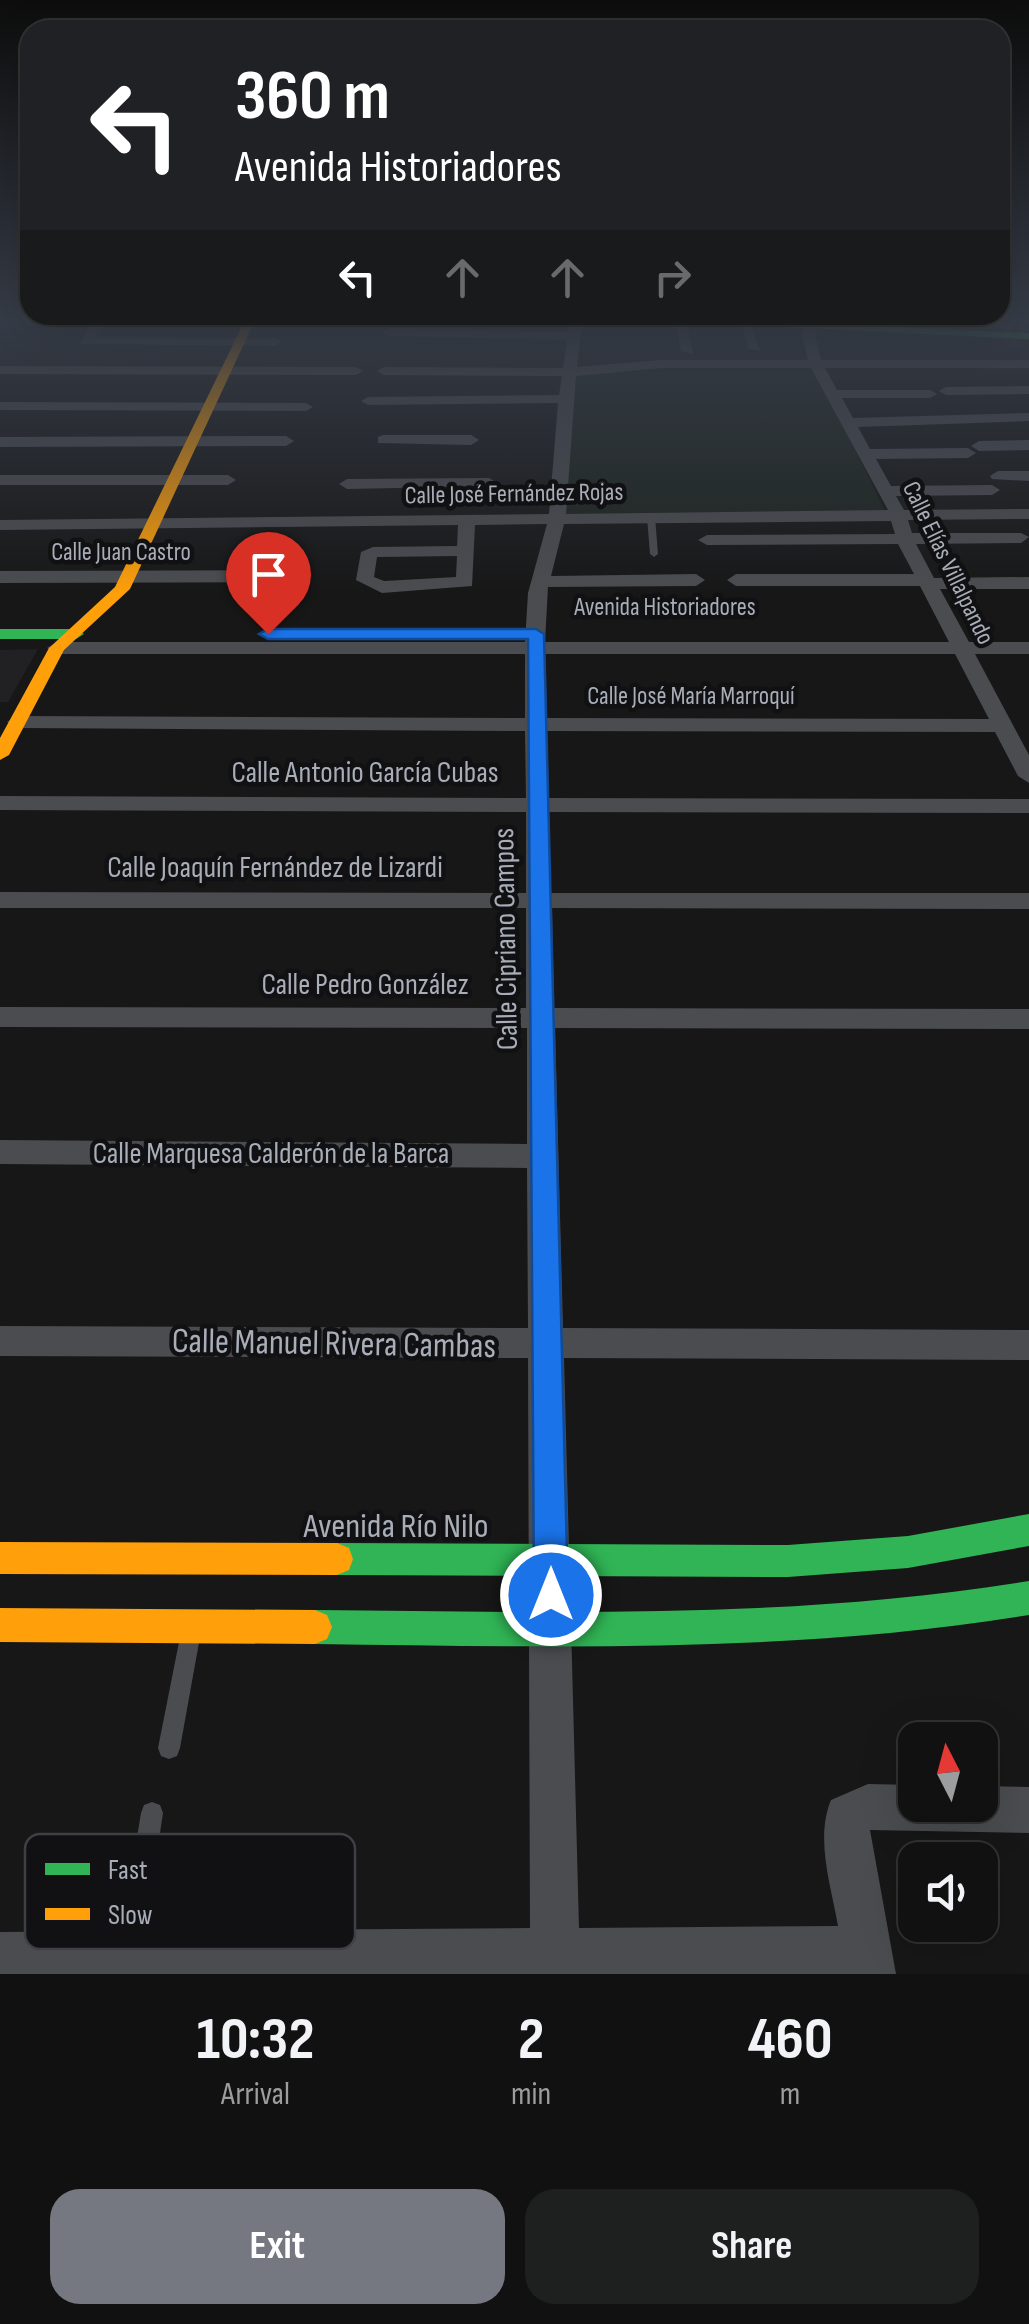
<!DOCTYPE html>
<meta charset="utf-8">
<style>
body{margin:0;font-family:"Sofia Sans Condensed",sans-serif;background:#1e1f1f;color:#f1f3f6;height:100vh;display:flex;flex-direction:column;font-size:38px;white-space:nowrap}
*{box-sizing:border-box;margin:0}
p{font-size:32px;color:#9c9d9f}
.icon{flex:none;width:55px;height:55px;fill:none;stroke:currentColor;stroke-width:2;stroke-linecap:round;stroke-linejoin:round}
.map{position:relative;height:1974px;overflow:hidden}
.side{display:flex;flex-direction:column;background:#111;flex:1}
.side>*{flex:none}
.top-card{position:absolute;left:20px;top:20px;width:990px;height:305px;border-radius:30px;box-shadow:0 10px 40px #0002,0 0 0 2px #303131;background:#202124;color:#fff;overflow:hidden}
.needle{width:65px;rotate:354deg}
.buttons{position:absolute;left:898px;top:1722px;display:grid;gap:20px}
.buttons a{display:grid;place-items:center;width:100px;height:100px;border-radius:20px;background:#111;box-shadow:0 10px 40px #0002,0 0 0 2px #303131;font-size:50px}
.pin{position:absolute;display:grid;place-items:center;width:85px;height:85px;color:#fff;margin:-102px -42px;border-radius:50% 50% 50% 0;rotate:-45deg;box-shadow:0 0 10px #0007}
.pin .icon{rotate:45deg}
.me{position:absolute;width:110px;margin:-55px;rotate:0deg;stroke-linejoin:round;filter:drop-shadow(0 0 8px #0008)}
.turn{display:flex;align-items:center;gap:35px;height:210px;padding:0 50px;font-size:45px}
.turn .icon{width:130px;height:130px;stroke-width:2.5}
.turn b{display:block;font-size:70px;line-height:85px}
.lanes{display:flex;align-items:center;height:95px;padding:0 50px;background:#0003;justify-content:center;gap:50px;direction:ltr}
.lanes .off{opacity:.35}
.eta{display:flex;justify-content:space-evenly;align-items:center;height:170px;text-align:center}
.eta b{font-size:60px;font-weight:700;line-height:70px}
.button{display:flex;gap:20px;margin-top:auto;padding:20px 50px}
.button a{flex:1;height:115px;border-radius:30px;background:#757880;color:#fff;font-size:40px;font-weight:700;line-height:115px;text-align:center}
.button a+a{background:#1e1f1f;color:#f1f3f6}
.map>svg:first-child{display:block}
.built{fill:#212123}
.green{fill:#1d241e}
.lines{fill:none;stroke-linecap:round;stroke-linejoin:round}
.lane{fill:#4b4c50;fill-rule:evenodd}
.street{fill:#4b4c50;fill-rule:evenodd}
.fast{fill:#30b455;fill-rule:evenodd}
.slow{fill:#ff9f0a;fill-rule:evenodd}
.route{fill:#1a73e8;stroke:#114b97;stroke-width:2.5}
.labels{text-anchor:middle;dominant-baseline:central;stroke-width:9;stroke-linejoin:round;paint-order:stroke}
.far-street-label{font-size:25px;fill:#a8adb8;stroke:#111113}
.street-label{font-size:30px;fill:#a8adb8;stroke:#111113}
.near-street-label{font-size:35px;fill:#a8adb8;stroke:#111113}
.key{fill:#111113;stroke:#3e4045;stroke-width:2.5}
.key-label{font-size:28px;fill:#a8adb8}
</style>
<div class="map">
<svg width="1029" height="1974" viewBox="0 0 1029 1974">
<rect width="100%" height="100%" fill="#171717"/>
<!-- built -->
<path class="built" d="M38,649l-30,53h-8v-52z"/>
<!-- green -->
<path class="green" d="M649,365h165l71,146 -322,6 13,-144z"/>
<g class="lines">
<!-- lane -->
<g class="lane">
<path d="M651,514l4,3 3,37 -4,3 -4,-3 -3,-37z"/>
<path d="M190,1627l7,3 3,7 -20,111 -3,8 -8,3 -8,-3 -3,-8 22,-111 3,-7z"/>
<path d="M152,1802l8,3 3,8 -20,133 -3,9 -9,3 -9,-3 -3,-9 22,-133 3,-8z"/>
</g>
<!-- street -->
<g class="street">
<path d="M96,318l11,2 -12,17 180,1 7,4 -7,4 -195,-2z"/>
<path d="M571,318h12l-6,49 84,-7h147l-6,-25 6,-17h12l-5,17 6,25h208v8h-204l12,22h93l7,4 -7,4h-88l11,20 176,-5v8l-171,6 12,22 98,-1 8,5 -8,5 -92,1 15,27 101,-1 8,5 -8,5 -96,1 8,14 125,-1v10l-121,1 4,13h109l8,4 -8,6 -105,1 18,34 95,-1v12h-89l29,53h60v12h-54l54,101v28l-11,-7 -23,-44 -448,-1 2,67 480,1v14l-480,-1 2,81h478v16l-477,-1 2,100 475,1v20l-474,-1 8,300 466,2v30l-465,-2 15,570 259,-2c-7,-41 -23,-87 -7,-126l37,-16 47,1v20h65v-19l49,1v46l-159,-3 26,144h-896v-42l530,-4 -2,-570 -528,-2v-30l528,2 -1,-160 -527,-4v-24l527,4v-116l-527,-1v-20l526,1v-100h-526v-16l526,1v-81l-526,-2v-14l526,2 -1,-67 -507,-3 -11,-6 11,-6 507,2v-64h-468l-10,-6 10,-6h468l3,-49 19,-69 -72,1 -3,61 -90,7 -26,-13 5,-28 12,-5 84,-1 1,-21 -458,5v-10l549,-6 9,-111 -190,2 -7,-4 7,-4 191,-2 3,-19 -178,-1 -7,-4 7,-4 179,1 4,-28 -178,-4 -6,-4 6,-4 180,4zM661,368h150l77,142 -322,4 10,-138zM891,521l4,13 -188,1 -9,5 9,5 191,-1 16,30h-178l-9,6 9,6h184l29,56h-404l3,-55 148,-1 9,-6 -9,-6 -145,2 13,-52zM457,556l-1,21 -72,4 -10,-4 3,-20zM545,654h410l34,65 -442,-1z"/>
<path d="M675,318l11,1 7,35 -12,-3z"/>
<path d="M994,318h12l8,11 -11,3z"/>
<path d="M740,319l10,3 10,29 -12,-3z"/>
<path d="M0,366l356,1 7,4 -7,4 -356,-1z"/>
<path d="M1029,386v8l-83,1 -7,-4 7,-4z"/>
<path d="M0,402l306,1 7,4 -7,4 -306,-1z"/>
<path d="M383,435h88l8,5 -8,5 -93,-2v-6z"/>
<path d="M0,437l286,-1 8,5 -8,5 -286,1z"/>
<path d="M1029,440v10l-50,1 -8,-5 8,-5z"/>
<path d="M998,471h31v10l-37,-2 -2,-3z"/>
<path d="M0,475h228l8,5 -8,5h-228z"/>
<path d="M489,478l8,5 -2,3 -148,3 -8,-5 8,-5z"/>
<path d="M0,571l302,-1 9,6 -9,6 -302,1z"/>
</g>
<!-- fast -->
<g class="fast">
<path d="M658,318l371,15v6l-366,-18z"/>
<path d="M0,629h76l8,5 -8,5h-76z"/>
<path d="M1029,1514v32l-121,22 -120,9 -451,-2 -12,-5 -4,-11 4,-11 12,-5 451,2 120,-9z"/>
<path d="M1029,1581v34c-237,39 -474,32 -714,29l-12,-5 -5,-12 5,-12 12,-5c240,2 477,10 714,-29z"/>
</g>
<!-- slow -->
<g class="slow">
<path d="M246,318h10l-126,271 -66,61 -55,105 -9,5v-22l49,-90 66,-61z"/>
<path d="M0,1542l337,1 12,5 4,11 -4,11 -12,5 -337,-1z"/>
<path d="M0,1608l315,2 12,5 5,12 -5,12 -12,5 -315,-2z"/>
</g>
</g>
<!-- sky -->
<linearGradient id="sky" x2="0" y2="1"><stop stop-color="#0d0d0d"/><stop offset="0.54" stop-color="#363c47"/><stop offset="1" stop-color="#363c47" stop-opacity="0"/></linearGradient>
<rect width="1029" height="594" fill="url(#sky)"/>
<!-- route -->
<path class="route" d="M536,629l8,5 24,961 -5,12 -12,5 -12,-5 -5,-12 -6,-956h-260l-9,-5 9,-5z"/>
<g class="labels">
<!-- far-street labels -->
<g class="far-street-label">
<text transform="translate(514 494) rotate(-1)">Calle José Fernández Rojas</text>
<text x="121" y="552">Calle Juan Castro</text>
<text transform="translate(948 563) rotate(64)">Calle Elías Villalpando</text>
<text x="665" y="607">Avenida Historiadores</text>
<text x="691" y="696">Calle José María Marroquí</text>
</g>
<!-- street labels -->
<g class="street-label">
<text x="365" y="773">Calle Antonio García Cubas</text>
<text x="275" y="868">Calle Joaquín Fernández de Lizardi</text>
<text transform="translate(506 939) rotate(-91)">Calle Cipriano Campos</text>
<text x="365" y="985">Calle Pedro González</text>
<text x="271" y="1154">Calle Marquesa Calderón de la Barca</text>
</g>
<!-- near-street labels -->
<g class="near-street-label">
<text transform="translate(334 1344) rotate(1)">Calle Manuel Rivera Cambas</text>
<text x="396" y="1526">Avenida Río Nilo</text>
</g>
</g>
<!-- legend -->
<rect x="25" y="1834" width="330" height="115" rx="15" class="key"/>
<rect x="45" y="1863" width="45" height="12" fill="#30b455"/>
<rect x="45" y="1908" width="45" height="12" fill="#ff9f0a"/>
<g class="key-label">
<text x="108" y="1879">Fast</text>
<text x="108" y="1924">Slow</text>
</g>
</svg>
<div class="buttons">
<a><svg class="needle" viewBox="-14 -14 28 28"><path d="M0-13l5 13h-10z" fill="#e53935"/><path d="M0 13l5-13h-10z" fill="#9c9d9f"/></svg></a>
<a><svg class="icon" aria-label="sound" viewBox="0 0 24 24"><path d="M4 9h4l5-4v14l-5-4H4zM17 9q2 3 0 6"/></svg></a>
</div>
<div class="pin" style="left:268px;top:634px;background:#d93025"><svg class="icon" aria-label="arrive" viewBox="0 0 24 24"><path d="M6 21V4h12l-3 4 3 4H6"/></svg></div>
<svg class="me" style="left:551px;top:1595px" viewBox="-20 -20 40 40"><circle r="17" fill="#1a73e8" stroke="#fff" stroke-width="3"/><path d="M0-11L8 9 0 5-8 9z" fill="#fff"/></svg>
<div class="top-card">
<div class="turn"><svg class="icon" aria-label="left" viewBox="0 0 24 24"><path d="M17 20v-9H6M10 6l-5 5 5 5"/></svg><div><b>360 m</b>Avenida Historiadores</div></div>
<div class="lanes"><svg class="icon" aria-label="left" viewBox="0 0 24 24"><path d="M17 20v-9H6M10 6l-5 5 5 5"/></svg><svg class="icon off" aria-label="ahead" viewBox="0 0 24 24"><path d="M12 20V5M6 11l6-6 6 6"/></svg><svg class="icon off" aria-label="ahead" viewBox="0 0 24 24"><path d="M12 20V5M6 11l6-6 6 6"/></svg><svg class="icon off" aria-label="right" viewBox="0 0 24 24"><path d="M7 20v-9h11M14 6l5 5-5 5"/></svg></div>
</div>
</div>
<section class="side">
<div class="eta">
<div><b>10:32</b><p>Arrival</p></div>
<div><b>2</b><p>min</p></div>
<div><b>460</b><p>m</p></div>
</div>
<div class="button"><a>Exit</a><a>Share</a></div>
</section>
